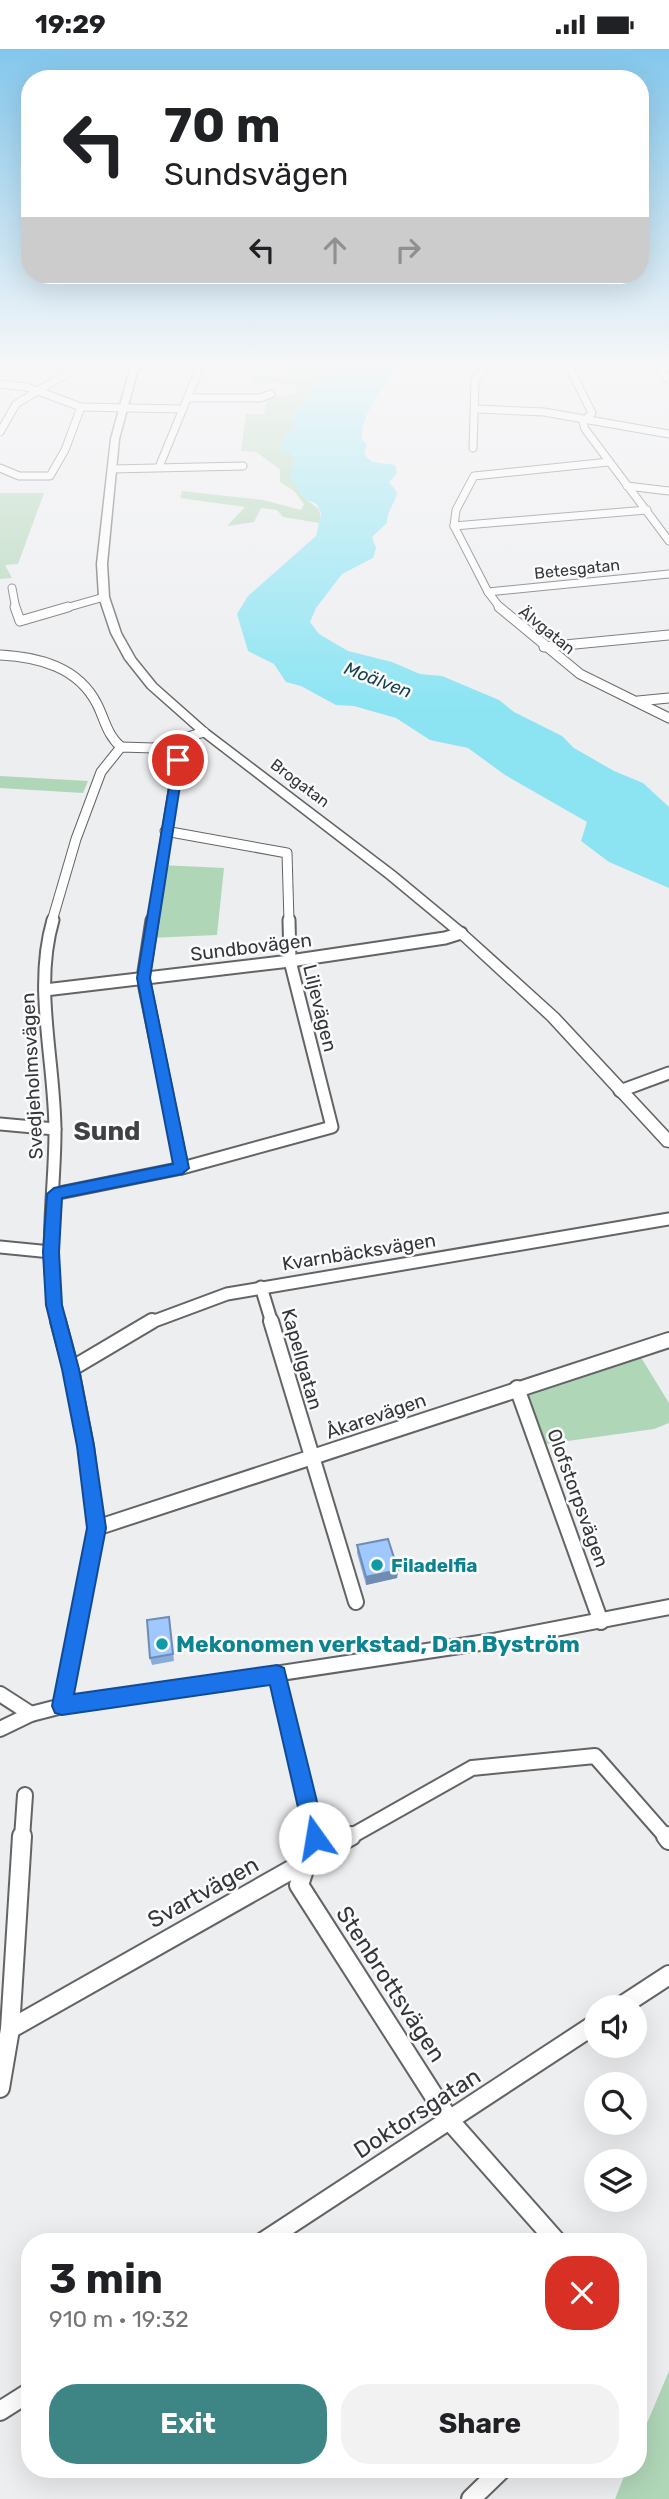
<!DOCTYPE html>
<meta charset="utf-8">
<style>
body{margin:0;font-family:Rubik,sans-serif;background:#f2f2f2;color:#202124;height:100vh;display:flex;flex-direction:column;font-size:26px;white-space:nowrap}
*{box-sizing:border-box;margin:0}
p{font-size:23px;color:#757577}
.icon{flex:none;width:38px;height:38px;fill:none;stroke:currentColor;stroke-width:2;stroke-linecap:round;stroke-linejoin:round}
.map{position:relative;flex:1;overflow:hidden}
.sheet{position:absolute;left:21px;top:2184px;width:626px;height:245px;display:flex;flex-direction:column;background:#fff;border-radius:28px;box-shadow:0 7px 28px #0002}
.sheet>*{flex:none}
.hud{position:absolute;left:21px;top:21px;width:628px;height:214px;border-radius:28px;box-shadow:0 7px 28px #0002;background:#fff;color:#202124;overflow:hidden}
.controls{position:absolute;left:584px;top:1946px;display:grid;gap:14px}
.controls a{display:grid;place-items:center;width:63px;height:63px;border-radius:50%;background:#fff;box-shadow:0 7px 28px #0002;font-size:35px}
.pin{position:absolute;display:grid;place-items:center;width:60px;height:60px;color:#fff;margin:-30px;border:4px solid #fff;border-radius:50%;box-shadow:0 2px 7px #0007}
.me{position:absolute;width:77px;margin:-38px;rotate:347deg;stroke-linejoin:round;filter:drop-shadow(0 0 5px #0008)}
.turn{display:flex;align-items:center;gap:24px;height:147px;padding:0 28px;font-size:32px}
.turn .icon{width:91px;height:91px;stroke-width:2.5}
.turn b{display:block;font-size:49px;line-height:60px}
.lanes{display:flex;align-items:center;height:66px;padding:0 28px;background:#0003;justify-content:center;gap:35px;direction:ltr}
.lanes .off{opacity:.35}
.round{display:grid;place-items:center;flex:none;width:74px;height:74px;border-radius:28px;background:#f2f2f2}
.overview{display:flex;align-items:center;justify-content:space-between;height:119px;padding:0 28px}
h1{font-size:42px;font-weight:700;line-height:52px}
.primary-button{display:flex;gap:14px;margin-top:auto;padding:14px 28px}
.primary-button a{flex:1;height:80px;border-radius:28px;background:#3e8686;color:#fff;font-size:28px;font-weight:700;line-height:80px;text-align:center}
.primary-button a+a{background:#f2f2f2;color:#202124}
.status{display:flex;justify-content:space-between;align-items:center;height:49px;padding:0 35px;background:#fff;direction:ltr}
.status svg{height:19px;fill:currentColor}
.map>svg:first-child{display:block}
.green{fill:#b0d6b8}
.water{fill:#8ce4f3}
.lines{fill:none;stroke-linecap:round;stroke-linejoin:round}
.minor-far4-casing{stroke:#636466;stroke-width:9}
.minor-far3-casing{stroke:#636466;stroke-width:11}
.minor-far2-casing{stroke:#636466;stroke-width:15}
.minor-far1-casing{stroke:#636466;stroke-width:18}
.minor-casing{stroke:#636466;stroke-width:22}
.major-casing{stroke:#636466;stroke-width:3}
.minor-far4{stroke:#fff;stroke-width:7}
.minor-far3{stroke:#fff;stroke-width:9}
.minor-far2{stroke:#fff;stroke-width:11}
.minor-far1{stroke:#fff;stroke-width:14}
.minor{stroke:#fff;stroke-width:18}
.major{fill:#fff;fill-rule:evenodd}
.wall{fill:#89acda}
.shaded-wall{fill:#6f8cb2}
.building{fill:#9fc8fe;stroke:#6f8cb2;stroke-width:2}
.route{fill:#1a73e8;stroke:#114b97;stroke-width:2}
.culture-dot{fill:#0f9aa8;stroke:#fafbfd;stroke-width:2.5}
.labels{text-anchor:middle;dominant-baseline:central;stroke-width:5;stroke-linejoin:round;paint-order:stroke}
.far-street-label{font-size:16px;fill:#363637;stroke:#fafbfd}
.far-water-label{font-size:18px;font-style:italic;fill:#153f46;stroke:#fafbfd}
.street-label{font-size:19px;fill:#363637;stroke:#fafbfd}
.culture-label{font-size:19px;font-weight:bold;fill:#0d838f;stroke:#fafbfd;text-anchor:start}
.near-culture-label{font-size:23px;font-weight:bold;fill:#0d838f;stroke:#fafbfd;text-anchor:start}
.near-street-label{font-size:23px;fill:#363637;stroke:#fafbfd}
.district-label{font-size:26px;font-weight:bold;fill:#404143;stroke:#fafbfd}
</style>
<div class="status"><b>19:29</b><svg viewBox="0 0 49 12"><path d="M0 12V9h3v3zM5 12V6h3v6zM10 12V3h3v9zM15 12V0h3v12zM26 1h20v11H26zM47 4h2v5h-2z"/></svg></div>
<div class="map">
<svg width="669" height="2450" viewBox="0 0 669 2450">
<rect width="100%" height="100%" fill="#edeef0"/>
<!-- green -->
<g class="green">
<path d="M291,316l34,1 11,5 -21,13 -11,19 -14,12 6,13 -12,8 11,23 -4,20c6,6 10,16 15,20 10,9 17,9 13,24l-36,-6 -6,-7 -16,-2 -7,14 -27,4 18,-19 -65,-9 2,-7 81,9 38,10 3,-6 -10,-13 -14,-9v-13l-24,-17 -15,-1 5,-37h18l3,-15 28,-6 1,-9 -44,-1 1,-8 33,2z"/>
<path d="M0,444h44l-26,71 -13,1 7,13 -12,1z"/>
<path d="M0,727l88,5 -5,12 -83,-5z"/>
<path d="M160,816l64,3 -7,67 -68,3z"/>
<path d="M637,1302l32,52v20l-15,6 -115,16 -22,-57z"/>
<path d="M669,2322v128h-54l12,-30h12v-27z"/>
</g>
<!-- water -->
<path class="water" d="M346,316h54c-17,22 -39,47 -38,75l5,4 -3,10 8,8 23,3 2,8 -8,9 8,10c-1,11 -11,20 -10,31l-15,14 4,11 -3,10 -31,16 -26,34 -6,14 9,12 29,17 44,11 28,12 22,2 57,24 15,12 48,24 12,12 40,23 29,12 26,24v81l-60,-26 -28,-21 6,-19 -82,-47 -37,-27 -38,-8 -34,-22 -42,-12 -18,-1 -35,-19 -15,-4 -12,-18 -26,-13 -11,-37 11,-18 68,-60 5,-22 -4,-10 -12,-5 -14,-20 3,-25 -11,-3 -2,-6 3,-9 12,-8 -6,-12 14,-13 11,-19z"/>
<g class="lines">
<!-- minor-far4 casing -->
<g class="minor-far4-casing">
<g id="minor-far4">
<path d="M568,316l24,48 -9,9 2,7 84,112"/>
<path d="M657,316l12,15"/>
<path d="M0,335l27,3 54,20 100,2"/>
<path d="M188,349h72l11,-4"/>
<path d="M477,360l67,3 125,22"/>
<path d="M0,383l16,-28 65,-39"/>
<path d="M473,399l2,-68 12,-15"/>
<path d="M159,418l42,-102"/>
<path d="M0,419l19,8h31l15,-26 16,-43"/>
<path d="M112,420l131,-3"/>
<path d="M627,437l42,5"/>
<path d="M454,477l193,-16"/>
<path d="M12,539l4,21"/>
<path d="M488,543l181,-18"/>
<path d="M62,560l42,-12"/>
<path d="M501,560l-13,-17 -34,-66 2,-16 18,-34 135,-14"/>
</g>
</g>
<!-- minor-far3 casing -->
<g class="minor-far3-casing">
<g id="minor-far3">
<path d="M15,558l5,14 48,-14"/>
<path d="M499,558l81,67 89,44"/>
<path d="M544,598l125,-12"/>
<path d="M0,606c39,2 78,12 97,49 8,16 10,31 24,43"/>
<path d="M638,652l31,-3"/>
<path d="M165,782l122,22 2,68"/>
<path d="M52,872l24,-82 25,-67 20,-25 32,1 51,-16"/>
<path d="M152,872l26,-161"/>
</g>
</g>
<!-- minor-far2 casing -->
<g class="minor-far2-casing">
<g id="minor-far2">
<path d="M53,871c-20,68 2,141 2,212 0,62 -13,130 4,191"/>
<path d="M152,871l-9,58 39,190"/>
<path d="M45,941l245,-29 155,-23 16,-5"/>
<path d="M620,1042l49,-18"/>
<path d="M0,1075l55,5"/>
<path d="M54,1145l128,-26 150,-41 -42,-166 -1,-41"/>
<path d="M0,1198l51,5"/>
<path d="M261,1238l11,36"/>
<path d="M149,1274l78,-29 442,-75"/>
</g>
</g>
<!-- minor-far1 casing -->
<g class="minor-far1-casing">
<g id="minor-far1">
<path d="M58,1272l13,48 15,77 10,82 -34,178"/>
<path d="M271,1272l85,281"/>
<path d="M71,1320l81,-48"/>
<path d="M517,1339l84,234"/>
<path d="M96,1479l573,-188"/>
<path d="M277,1626l38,163"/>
<path d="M0,1645l31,20"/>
<path d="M0,1680l31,-15 31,-8 431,-65 176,-34"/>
<path d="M22,1789l3,-43"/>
<path d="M348,1789l124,-70 123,-12 72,82"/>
</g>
</g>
<!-- minor casing -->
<g class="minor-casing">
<g id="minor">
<path d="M22,1787l-12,193 341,-193"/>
<path d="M315,1787l-16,49 151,236 107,121"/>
<path d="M666,1787l3,4"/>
<path d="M620,1958l49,-32"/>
<path d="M0,2039l10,-59"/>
<path d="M263,2193l334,-219"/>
<path d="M0,2362l30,-19"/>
<path d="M471,2450l31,-30"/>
</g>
</g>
<!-- major casing -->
<g class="major-casing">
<path id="major" d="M131,316h8l-20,74 -12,125 2,33 12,36 14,25 21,26 52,46 187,142 70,58 93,84 111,119v14l-5,-1 -116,-126 -91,-84 -70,-58 -187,-144 -52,-46 -23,-29 -14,-26 -12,-36 -2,-33 14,-125z"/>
</g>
<!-- minor-far4 -->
<use href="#minor-far4" class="minor-far4"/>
<!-- minor-far3 -->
<use href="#minor-far3" class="minor-far3"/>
<!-- minor-far2 -->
<use href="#minor-far2" class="minor-far2"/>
<!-- minor-far1 -->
<use href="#minor-far1" class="minor-far1"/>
<!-- minor -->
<use href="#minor" class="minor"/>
<!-- major -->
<use href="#major" class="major"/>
</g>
<!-- wall -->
<g class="wall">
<path d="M357,1496l41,25 -1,8 -31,7 -9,-32z"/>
<path d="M169,1568l5,44 -22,4 -2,-7z"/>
</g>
<!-- shaded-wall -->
<path class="shaded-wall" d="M398,1521l-1,8 -31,7v-8z"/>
<!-- building -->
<g class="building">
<path d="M388,1490l10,31 -32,7 -9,-32z"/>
<path d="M169,1568l4,37 -23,4 -3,-38z"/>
</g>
<!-- sky -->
<linearGradient id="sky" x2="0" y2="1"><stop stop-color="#83c7ec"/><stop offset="0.48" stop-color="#f7f7f8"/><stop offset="1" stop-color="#f7f7f8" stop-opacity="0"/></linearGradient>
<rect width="669" height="659" fill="url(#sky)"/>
<!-- route -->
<path class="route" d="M174,708l10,3 -34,218 39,190 -7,6 -120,24 -3,54 3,53 17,64 15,77 12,82 -32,166 203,-29 7,3 42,170 -3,7 -8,3 -7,-3 -3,-7 -35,-153 -208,30 -7,-2 -3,-7 35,-178 -10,-82 -15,-77 -16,-64 -3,-53 4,-58 7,-6 119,-24 -36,-186z"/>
<!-- markers -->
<g class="culture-dot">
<circle cx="377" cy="1516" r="7"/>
<circle cx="162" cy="1595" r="7"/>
</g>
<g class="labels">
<!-- far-street labels -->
<g class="far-street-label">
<text transform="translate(577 520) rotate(-6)">Betesgatan</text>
<text transform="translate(547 581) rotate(39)">Älvgatan</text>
<text transform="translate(300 734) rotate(37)">Brogatan</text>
</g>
<!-- far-water labels -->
<g class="far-water-label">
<text transform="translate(378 631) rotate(21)">Moälven</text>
</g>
<!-- street labels -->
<g class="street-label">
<text transform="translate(251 898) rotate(-7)">Sundbovägen</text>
<text transform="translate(320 959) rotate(76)">Liljevägen</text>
<text transform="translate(32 1027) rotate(-93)">Svedjeholmsvägen</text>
<text transform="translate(359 1203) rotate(-9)">Kvarnbäcksvägen</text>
<text transform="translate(302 1310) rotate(74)">Kapellgatan</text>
<text transform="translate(376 1367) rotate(-19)">Åkarevägen</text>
<text transform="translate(578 1449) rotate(70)">Olofstorpsvägen</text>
</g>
<!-- culture labels -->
<g class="culture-label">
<text x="391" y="1516">Filadelfia</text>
</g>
<!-- near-culture labels -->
<g class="near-culture-label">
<text x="176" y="1595">Mekonomen verkstad, Dan Byström</text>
</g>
<!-- near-street labels -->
<g class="near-street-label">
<text transform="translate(203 1843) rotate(-29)">Svartvägen</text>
<text transform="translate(391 1935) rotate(57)">Stenbrottsvägen</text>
<text transform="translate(417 2064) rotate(-33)">Doktorsgatan</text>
</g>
<!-- district labels -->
<g class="district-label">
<text x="107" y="1082">Sund</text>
</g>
</g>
</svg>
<div class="controls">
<a><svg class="icon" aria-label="sound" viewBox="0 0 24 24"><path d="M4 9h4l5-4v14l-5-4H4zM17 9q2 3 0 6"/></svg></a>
<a><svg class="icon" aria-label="search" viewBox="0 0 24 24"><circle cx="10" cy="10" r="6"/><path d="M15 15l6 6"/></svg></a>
<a><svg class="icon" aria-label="layers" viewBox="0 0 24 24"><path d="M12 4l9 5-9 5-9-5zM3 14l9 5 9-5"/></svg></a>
</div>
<div class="pin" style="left:178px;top:711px;background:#d93025"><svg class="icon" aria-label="arrive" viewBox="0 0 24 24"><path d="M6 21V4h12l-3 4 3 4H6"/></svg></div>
<svg class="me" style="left:315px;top:1789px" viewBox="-20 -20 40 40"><circle r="19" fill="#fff"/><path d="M0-13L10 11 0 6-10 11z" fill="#1a73e8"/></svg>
<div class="hud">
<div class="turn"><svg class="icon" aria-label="left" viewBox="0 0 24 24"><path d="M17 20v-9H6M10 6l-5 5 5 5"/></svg><div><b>70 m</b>Sundsvägen</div></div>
<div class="lanes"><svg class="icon" aria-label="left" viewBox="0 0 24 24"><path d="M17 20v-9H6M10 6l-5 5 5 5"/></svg><svg class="icon off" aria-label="ahead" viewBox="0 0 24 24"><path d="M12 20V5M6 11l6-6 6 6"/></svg><svg class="icon off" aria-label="right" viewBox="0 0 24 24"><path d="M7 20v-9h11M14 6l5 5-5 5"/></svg></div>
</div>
<section class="sheet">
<div class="overview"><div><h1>3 min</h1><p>910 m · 19:32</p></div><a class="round" style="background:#d93025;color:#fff"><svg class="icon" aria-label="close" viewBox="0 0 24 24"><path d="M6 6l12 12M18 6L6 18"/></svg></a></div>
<div class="primary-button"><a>Exit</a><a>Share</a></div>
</section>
</div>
